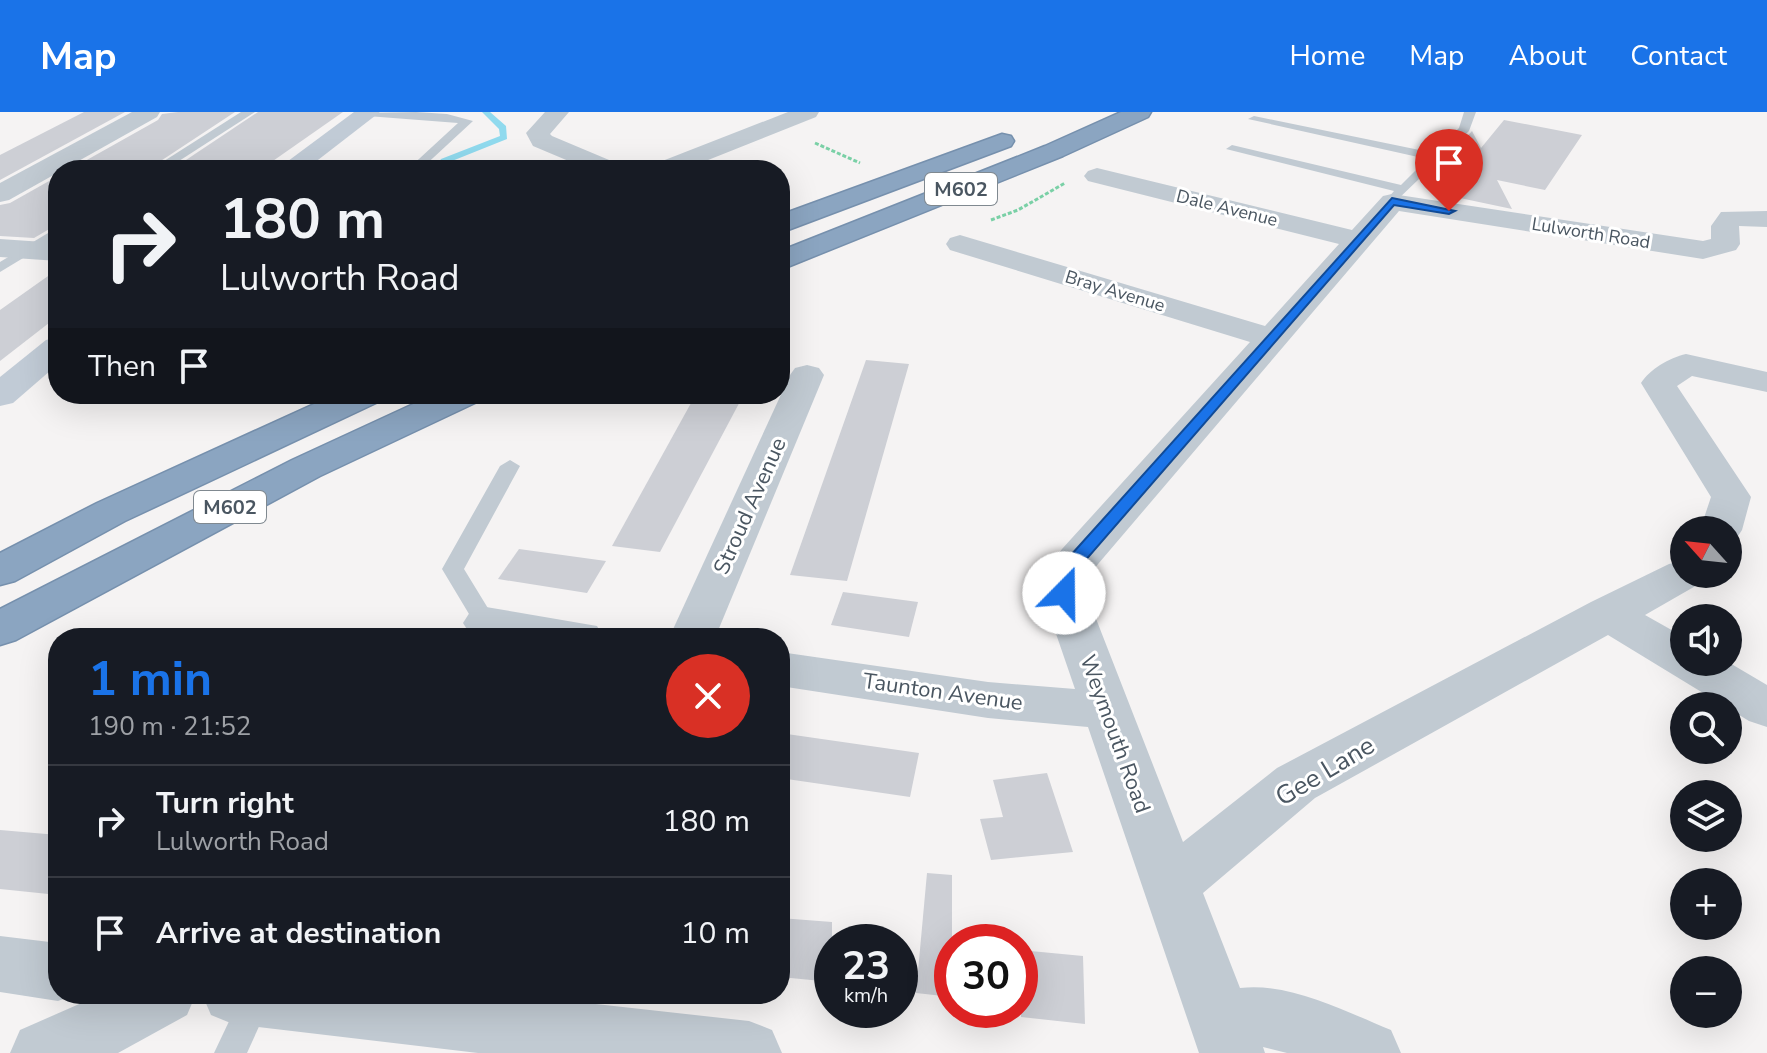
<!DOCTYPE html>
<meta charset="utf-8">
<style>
body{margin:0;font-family:"Nunito Sans",sans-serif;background:#242831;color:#f1f3f6;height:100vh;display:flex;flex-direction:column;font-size:30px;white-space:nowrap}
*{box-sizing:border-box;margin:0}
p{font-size:26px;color:#9ea1a6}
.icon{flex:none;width:44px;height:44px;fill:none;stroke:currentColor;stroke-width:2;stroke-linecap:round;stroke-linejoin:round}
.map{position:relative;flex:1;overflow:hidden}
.side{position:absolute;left:48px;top:516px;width:742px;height:376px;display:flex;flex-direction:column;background:#171b24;border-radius:32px;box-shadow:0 8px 32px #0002}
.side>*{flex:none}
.banner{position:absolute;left:48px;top:48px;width:742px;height:244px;border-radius:32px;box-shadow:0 8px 32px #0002;background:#171b24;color:#f1f3f6;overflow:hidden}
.needle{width:52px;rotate:297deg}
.fabs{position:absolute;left:1670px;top:404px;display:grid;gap:16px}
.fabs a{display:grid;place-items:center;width:72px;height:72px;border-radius:50%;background:#171b24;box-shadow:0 8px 32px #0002;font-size:40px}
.speed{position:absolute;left:814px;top:812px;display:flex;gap:16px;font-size:40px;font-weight:700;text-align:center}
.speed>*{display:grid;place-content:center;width:104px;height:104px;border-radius:50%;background:#171b24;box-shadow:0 8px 32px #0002;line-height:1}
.speed small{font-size:20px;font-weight:400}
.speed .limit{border:12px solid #d22;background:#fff;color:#111}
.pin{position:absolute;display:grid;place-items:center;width:68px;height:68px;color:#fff;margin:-82px -34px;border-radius:50% 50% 50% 0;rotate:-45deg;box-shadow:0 0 8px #0007}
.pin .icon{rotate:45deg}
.me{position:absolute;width:88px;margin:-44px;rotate:22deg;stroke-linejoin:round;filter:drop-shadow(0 0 6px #0008)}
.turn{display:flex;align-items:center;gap:28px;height:168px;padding:0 40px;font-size:36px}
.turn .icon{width:104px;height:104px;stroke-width:2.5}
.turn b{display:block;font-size:56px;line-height:68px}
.then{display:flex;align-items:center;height:76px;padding:0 40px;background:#0003;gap:16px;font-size:30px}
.round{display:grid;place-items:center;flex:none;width:84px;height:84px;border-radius:42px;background:#242831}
.headline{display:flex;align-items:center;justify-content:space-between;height:136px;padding:0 40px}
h1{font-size:48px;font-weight:700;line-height:60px;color:#1a73e8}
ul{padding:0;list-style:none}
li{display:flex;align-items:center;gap:24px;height:112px;padding:0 40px;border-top:2px solid #363941}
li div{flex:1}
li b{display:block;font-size:30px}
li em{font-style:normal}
header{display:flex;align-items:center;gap:48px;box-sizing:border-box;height:112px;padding:0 40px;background:#1a73e8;color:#fff}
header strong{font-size:38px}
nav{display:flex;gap:44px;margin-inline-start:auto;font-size:28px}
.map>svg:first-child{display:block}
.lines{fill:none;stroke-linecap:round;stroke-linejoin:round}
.stream{fill:#90daee;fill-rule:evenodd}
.building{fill:#cdcfd5}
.motorway-casing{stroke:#7690ad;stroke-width:3}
.path{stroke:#7ad0a6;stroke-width:3;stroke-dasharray:4 2;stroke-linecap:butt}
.service{fill:#c1cad2;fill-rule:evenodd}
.minor{fill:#c1cad2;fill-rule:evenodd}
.secondary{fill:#c1cbd6;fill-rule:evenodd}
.motorway{fill:#8ba5c1;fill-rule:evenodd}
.route{fill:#1a73e8;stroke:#114b97;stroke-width:2}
.labels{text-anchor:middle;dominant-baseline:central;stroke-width:6;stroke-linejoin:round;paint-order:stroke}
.far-street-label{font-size:18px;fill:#4a5661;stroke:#fff}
.shield{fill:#fff;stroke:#808990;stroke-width:2}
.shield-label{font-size:20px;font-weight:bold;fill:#4a5661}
.street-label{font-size:22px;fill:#4a5661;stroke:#fff}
.near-street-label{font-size:26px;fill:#4a5661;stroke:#fff}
</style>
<header>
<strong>Map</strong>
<nav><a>Home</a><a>Map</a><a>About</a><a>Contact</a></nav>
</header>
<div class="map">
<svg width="1767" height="941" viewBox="0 0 1767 941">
<rect width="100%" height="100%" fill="#f5f3f3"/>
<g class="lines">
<!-- stream -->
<path class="stream" d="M482,0h8l16,14 1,13 -60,24 -3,3 4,4 -11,-1 -1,-2 5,-8 59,-23 -1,-7z"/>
</g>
<!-- building -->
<g class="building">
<path d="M84,0h41l-125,68v-25z"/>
<path d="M178,0h57l-88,58h-78l89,-50 4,-6z"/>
<path d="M258,0h85l-83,58h-89z"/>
<path d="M1504,8l78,15 -37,55 -48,-10 15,29 -71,-15 25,-29 -1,-26 7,-8 9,17z"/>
<path d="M58,64v48l-24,14 -34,-2v-31l10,-2z"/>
<path d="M58,157v47l-58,45v-51z"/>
<path d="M866,248l43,4 -62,217 -57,-6z"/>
<path d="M696,282h48l-84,158 -48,-6z"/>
<path d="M519,437l87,12 -19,32 -89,-14z"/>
<path d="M843,480l75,10 -9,35 -78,-12z"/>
<path d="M780,621l139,20 -9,44 -130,-19z"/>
<path d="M1047,661l26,79 -82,8 -11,-41 23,-2 -10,-37z"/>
<path d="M0,718l58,5v60l-58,-6z"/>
<path d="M927,761l25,2v122l-36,-4z"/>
<path d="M780,806l52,4v60l-52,-5z"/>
<path d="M1020,838l63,6 2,68 -64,-7z"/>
</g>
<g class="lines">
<!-- motorway casing -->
<g class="motorway-casing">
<g id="motorway">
<path d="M1121,0h30l-3,5 -85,39 -283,114v-19l265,-105z"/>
<path d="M1002,22l9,2 3,5 -3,5 -231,87v-18z"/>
<path d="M336,282h47l-5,8 -253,119 -110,60 -15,4v-32l97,-50z"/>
<path d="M435,282h47l-5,8 -157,74 -304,164 -16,5v-36l292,-149z"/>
</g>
</g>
<!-- path -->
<g class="path">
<path d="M815,31l45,20"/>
<path d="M991,108l27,-10 47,-27"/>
</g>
<!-- service -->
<g class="service">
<path d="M241,0h14l-90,58h-15z"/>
<path d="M416,0l31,2 26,7 -53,49h-13l51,-47 -91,-7 -6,-3z"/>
<path d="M1464,0h12l-7,19 -74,71 -7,-4 6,-7 -168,-42 6,-4 169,40 26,-26 -179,-40 6,-3 180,37 25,-25z"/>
<path d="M58,115v10l-58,35v-10z"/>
<path d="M510,348l10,6 -56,103 33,54 -3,6h-16l-36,-60 58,-103z"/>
<path d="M242,882h26l3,6 -24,53h-33z"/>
</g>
<!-- minor -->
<g class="minor">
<path d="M132,0h28l-3,5 -148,83 -9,2v-19z"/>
<path d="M545,0h24l-19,22 2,2 69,29 4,5h-35l-57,-24 -7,-13z"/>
<path d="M788,0h31l-3,5 -133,53h-35l4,-5z"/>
<path d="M1097,56l255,62 31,-34 9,-2 311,47 8,-2v-13l10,-14 46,-1v16l-28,-1 1,18 -4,6 -33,9 -304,-48 -312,366 -1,16 97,249 94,-74 314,-166 78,-38 15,-4v14h22l-7,10 -54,31 39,22v25h44l39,23v42l-18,-6 -141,-86 -293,163 -112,95 37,95c50,-6 104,23 151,42l10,23h-114l-24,-6 2,6h-66l-111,-326 -100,-9 -208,-32v-34l208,30 87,7 -33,-96 1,-17 19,-27 188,-207 -300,-92 -4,-6 4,-6 10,-3 10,3 295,88 74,-82 -251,-63 -4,-5 4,-5z"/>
<path d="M0,127l58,4v18l-58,-4z"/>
<path d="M1686,242l81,18v20l-75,-16 -15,10 74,111 -9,33 -6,9 -8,2v-11h-28l11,-33 -70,-114c9,-14 28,-25 45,-29z"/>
<path d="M807,253l12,3 5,7 -109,263h-46l121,-263 5,-7z"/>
<path d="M486,495l111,19 7,12h-121l-13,-4 -7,-11 7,-11z"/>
<path d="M0,824l58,7v51h18l-18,7 -58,-9z"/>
<path d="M102,882h94l-9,21 -69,38h-108l10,-23z"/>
<path d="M202,882h303l244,27 23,9 10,23h-304l-245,-29 -22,-9z"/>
</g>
<!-- secondary -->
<g class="secondary">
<path d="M354,0h26l-75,58h-29z"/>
<path d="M58,225v27l-45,39 -13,3v-29l46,-37z"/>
</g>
<!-- motorway -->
<use href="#motorway" class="motorway"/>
</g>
<!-- route -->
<path class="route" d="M1392,86l63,13 -6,3 -55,-9 -311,358 -9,13 -4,21h-13c-7,-16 4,-29 14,-42z"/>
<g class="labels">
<!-- far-street labels -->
<g class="far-street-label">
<text transform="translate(1227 96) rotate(14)">Dale Avenue</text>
<text transform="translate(1591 121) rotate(9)">Lulworth Road</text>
<text transform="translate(1115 179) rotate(17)">Bray Avenue</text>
</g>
<!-- shield labels -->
<g class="shield">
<rect x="925" y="61" width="72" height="32" rx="6"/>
<rect x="194" y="379" width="72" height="32" rx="6"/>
</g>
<g class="shield-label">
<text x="961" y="77">M602</text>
<text x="230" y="395">M602</text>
</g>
<!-- street labels -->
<g class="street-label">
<text transform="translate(750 394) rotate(-66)">Stroud Avenue</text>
<text transform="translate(943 580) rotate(8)">Taunton Avenue</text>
<text transform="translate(1115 622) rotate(70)">Weymouth Road</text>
</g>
<!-- near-street labels -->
<g class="near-street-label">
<text transform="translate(1325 659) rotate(-31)">Gee Lane</text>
</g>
</g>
</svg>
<div class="fabs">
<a><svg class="needle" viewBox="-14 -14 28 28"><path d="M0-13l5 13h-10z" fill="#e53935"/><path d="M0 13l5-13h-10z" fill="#9ea1a6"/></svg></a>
<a><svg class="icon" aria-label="sound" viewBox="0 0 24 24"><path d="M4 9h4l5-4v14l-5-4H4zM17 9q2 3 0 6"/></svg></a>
<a><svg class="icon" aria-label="search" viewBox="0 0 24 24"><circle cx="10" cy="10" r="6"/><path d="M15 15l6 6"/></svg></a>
<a><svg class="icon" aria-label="layers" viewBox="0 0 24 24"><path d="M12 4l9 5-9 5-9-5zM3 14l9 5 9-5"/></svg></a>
<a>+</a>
<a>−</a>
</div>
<div class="speed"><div>23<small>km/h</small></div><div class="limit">30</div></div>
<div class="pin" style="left:1449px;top:99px;background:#d93025"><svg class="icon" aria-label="arrive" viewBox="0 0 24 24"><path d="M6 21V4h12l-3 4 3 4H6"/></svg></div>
<svg class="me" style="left:1064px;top:481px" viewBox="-20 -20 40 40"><circle r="19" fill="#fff"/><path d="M0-13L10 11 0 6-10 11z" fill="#1a73e8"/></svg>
<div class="banner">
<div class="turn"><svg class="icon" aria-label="right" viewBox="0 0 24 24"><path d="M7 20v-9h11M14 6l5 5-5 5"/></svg><div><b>180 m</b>Lulworth Road</div></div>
<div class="then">Then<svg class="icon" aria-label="arrive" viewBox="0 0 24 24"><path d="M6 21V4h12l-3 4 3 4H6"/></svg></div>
</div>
<section class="side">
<div class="headline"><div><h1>1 min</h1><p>190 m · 21:52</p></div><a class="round" style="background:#d93025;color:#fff"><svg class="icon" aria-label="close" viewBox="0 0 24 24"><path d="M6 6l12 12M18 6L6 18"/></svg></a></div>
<ul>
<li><svg class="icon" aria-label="right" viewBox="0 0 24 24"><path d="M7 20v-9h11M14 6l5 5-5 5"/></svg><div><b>Turn right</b><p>Lulworth Road</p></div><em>180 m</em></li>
<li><svg class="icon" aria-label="arrive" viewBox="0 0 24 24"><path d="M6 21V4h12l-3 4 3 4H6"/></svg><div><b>Arrive at destination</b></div><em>10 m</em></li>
</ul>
</section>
</div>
